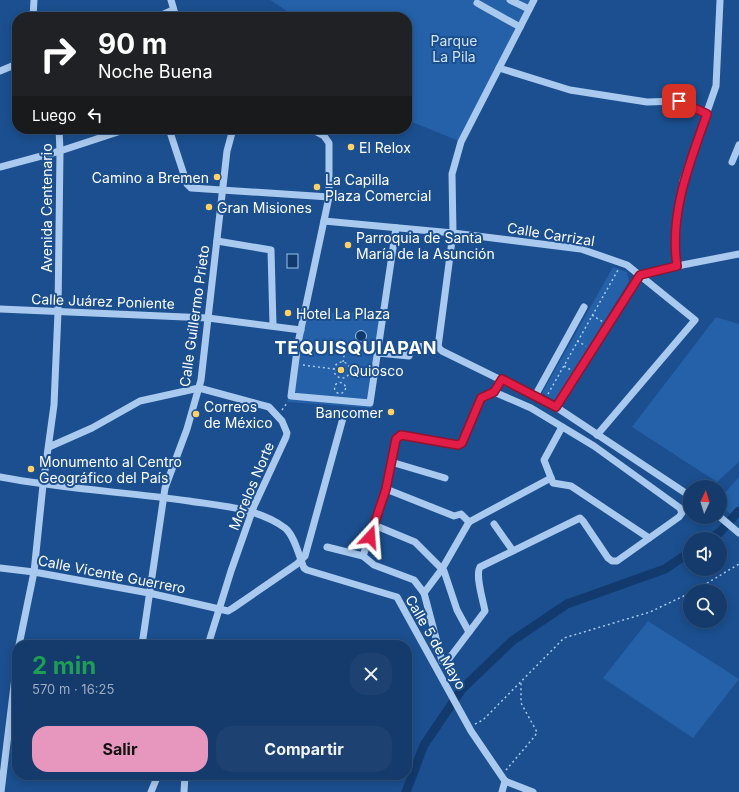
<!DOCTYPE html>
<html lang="es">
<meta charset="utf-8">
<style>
body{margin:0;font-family:Inter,sans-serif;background:#1d4271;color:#f1f3f6;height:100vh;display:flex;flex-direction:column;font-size:15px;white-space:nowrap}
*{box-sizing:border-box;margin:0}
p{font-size:13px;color:#9dadc1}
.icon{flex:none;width:22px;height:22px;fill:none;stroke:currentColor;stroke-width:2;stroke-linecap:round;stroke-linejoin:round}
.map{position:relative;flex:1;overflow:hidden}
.sheet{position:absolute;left:12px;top:640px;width:400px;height:140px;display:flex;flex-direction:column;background:#143b6b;border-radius:16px;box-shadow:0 2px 10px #0003,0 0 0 1px #33557e}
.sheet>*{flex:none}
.banner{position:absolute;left:12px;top:12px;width:400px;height:122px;border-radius:16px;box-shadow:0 2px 10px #0003,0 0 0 1px #33557e;background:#202124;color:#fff;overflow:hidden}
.needle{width:26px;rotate:4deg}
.fabs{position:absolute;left:683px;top:480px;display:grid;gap:8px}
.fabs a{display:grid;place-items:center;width:44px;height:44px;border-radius:50%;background:#143b6b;box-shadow:0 2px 10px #0003,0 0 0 1px #33557e;font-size:20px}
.pin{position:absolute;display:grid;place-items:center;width:34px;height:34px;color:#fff;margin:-17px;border-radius:8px;box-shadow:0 2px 6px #0006}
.me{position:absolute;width:44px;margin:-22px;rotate:19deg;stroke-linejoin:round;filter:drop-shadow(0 0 3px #0008)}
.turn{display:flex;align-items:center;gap:14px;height:84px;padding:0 20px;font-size:18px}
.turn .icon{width:52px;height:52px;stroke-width:2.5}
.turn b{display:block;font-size:28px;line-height:34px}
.then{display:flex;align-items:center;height:38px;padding:0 20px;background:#0003;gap:8px;font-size:15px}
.round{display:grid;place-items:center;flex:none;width:42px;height:42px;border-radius:16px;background:#1d4271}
.summary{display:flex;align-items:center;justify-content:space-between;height:68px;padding:0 20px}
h1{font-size:24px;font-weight:700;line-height:30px;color:#1e9e55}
.primary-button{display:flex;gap:8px;margin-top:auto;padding:8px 20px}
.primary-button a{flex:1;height:46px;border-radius:16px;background:#e797bd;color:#111;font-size:16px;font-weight:700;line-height:46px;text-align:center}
.primary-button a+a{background:#1d4271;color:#f1f3f6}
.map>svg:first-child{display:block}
.green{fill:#2461a8}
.water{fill:#123a6d;stroke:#9cc4f0}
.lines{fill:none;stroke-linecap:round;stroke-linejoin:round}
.canal{stroke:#123a6d;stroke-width:9}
.path{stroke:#a9c9ee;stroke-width:1.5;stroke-dasharray:2 3;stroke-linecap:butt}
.minor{stroke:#a9c9ee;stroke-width:7}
.route-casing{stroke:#92132f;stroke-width:10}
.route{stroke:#e11d48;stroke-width:7}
.poi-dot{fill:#ffd166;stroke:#1b4f8f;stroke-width:1.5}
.labels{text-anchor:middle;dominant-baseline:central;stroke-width:4;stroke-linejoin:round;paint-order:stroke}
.park-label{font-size:14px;fill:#cfe3fa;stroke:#1b4f8f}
.poi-label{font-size:14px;fill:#fff;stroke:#1b4f8f;text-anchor:start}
.street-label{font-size:14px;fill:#fff;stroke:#1b4f8f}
.district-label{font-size:18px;font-weight:bold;letter-spacing:1px;fill:#fff;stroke:#1b4f8f}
</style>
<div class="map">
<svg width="739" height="792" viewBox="0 0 739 792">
<rect width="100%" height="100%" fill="#1b4f8f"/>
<!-- green -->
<g class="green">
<path d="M270,0h262l-73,141 -52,-21v-103h-118l-2,-6z"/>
<path d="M613,267l14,5 2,9 -74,120 -13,-8z"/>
<path d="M381,312l-9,96 -85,-6 18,-89z"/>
<path d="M716,317l23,7v138l-22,20 -85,-55z"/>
<path d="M739,477v44l-19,-16v-7z"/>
<path d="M648,621l91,58 -46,59 -90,-60z"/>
</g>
<!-- water -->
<g class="water">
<rect x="287" y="254" width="11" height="14"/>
<circle cx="361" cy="336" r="5.5"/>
</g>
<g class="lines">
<!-- canal -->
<g class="canal">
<path d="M710,539l10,-7 19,-21"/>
<path d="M406,792l18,-47 38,-56 50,-48 55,-37 98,-35 25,-17"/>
</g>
<!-- path -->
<g class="path">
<path d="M592,315l11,7"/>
<path d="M577,341l9,5"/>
<path d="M343,362l2,-13"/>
<circle cx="342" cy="370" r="8"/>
<path d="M303,365l31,4"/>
<path d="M564,366l7,4"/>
<path d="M349,370l18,2"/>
<circle cx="340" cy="388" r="5.5"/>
<path d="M548,394l70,-124"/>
<path d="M282,410l5,-7"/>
<path d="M694,591l45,-27"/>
<path d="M475,724l8,-4 81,-82 86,-26 40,-19"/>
<path d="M506,770l29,-34 2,-4 -16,-29v-20"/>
</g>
<!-- minor -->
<g class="minor">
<path d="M171,0l5,17"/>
<path d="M510,0l19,9"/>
<path d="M477,3l43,24"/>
<path d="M33,17l1,-17"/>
<path d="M157,17l16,-7"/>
<path d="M499,68l71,22 77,12 32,-1 28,13"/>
<path d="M0,71l17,-7"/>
<path d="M169,129l18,55 4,4 138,9"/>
<path d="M311,129l13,7 5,7v54l-31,146 -7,53 79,7 26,-175"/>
<path d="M732,162l7,-17"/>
<path d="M0,167l60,-16 67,-22"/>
<path d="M324,221l129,12 128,16 46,16 68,55 -98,115"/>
<path d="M217,241l54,9 2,75"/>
<path d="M677,266l-2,-30 8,-55 33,-95 4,-85"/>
<path d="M0,309l208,9 93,12"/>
<path d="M438,347l15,-114 -1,-59 9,-32 73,-142"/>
<path d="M438,347l4,4 114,56 134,89"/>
<path d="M378,353l31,3 1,-10 28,1"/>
<path d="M494,392l37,16 63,38 86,62 2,5 -3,4 -62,44h-5l-4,-3 -25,-37 -3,-3 -100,49c-5,8 3,33 5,44l-37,49 -6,1 -18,-68 -10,-13 -40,-15 -11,-9 23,-67 10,-50 5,-4 57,10 4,-2 19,-45 13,-6 8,-13"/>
<path d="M535,396l49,-89"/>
<path d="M556,407l84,-132 37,-9 62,-12"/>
<path d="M562,427l-18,33 9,23 18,3 78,52"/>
<path d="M49,447l43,-19 48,-27 59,-13 70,19 13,14 5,12 -1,4 -32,69 -23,65 -23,74"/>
<path d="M391,462l54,16"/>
<path d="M0,477c63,12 126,15 189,24 33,5 69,7 96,27 10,8 14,29 19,40l3,2 90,27 74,134 34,50"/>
<path d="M386,489l68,27 7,-2 8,8"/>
<path d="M720,517l19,16"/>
<path d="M469,522l82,-44"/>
<path d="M494,524l19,27"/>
<path d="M374,525l41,17 29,29 13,39 12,22"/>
<path d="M327,547l36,9"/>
<path d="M0,568l34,4 115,21 79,18 5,-3 64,-44 8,-8 38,-138"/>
<path d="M424,593l18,-24 27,-47"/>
<path d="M19,645l15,-73 9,-87 11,-80 4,-93 2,-161 -1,-22"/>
<path d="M142,645l23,-157 22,-59 14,-49 26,-229 6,-22"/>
<path d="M505,781l28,11"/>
<path d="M1,792l16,-131"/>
<path d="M151,792l7,-17"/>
<path d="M184,792l1,-17"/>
<path d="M502,792l3,-11"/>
</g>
</g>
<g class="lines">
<!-- route casing -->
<g class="route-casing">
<path id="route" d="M370,537l16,-48 10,-50 5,-4 57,10 4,-2 19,-45 13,-6 8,-13 54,28 84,-132 37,-9c-8,-53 13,-104 30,-152l-28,-13"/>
</g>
<!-- route -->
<use href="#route" class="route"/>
</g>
<!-- markers -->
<g class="poi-dot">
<circle cx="351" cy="147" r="4"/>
<circle cx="217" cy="177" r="4"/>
<circle cx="317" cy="187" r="4"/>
<circle cx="209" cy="207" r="4"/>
<circle cx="348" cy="245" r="4"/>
<circle cx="288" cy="313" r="4"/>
<circle cx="341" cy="370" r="4"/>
<circle cx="391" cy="412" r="4"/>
<circle cx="196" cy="414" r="4"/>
<circle cx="31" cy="469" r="4"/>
</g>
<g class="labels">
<!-- park labels -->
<g class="park-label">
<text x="454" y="40">Parque<tspan x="454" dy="16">La Pila</tspan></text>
</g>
<!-- poi labels -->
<g class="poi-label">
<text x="359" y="147">El Relox</text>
<text x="209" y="177" text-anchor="end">Camino a Bremen</text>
<text x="325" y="179">La Capilla<tspan x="325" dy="16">Plaza Comercial</tspan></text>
<text x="217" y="207">Gran Misiones</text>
<text x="356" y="237">Parroquia de Santa<tspan x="356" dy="16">María de la Asunción</tspan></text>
<text x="296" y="313">Hotel La Plaza</text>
<text x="349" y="370">Quiosco</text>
<text x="204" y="406">Correos<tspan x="204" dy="16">de México</tspan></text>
<text x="383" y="412" text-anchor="end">Bancomer</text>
<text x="39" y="461">Monumento al Centro<tspan x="39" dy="16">Geográfico del País</tspan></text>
</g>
<!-- street labels -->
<g class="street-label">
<text transform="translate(46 208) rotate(-90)">Avenida Centenario</text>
<text transform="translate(551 234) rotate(9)">Calle Carrizal</text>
<text transform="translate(103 301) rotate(2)">Calle Juárez Poniente</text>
<text transform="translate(194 316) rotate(-82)">Calle Guillermo Prieto</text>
<text transform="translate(251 486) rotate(-67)">Morelos Norte</text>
<text transform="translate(112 574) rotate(11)">Calle Vicente Guerrero</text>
<text transform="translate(436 642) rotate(60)">Calle 5 de Mayo</text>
</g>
<!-- district labels -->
<g class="district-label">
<text x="356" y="347">TEQUISQUIAPAN</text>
</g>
</g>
</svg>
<div class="fabs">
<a><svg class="needle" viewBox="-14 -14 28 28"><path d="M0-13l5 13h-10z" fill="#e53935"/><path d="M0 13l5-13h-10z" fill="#9dadc1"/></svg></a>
<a><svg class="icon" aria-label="sound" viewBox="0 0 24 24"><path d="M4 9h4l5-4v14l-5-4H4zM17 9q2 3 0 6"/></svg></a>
<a><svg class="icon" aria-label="search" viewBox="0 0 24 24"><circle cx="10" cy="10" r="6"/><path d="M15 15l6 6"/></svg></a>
</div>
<div class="pin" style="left:679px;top:101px;background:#d93025"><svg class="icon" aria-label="arrive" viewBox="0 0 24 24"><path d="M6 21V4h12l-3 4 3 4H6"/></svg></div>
<svg class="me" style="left:370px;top:537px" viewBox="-20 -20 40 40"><path d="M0-17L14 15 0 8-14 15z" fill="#e11d48" stroke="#fff" stroke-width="4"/></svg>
<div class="banner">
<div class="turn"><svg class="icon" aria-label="right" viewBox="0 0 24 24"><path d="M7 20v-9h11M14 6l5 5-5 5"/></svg><div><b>90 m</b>Noche Buena</div></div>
<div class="then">Luego<svg class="icon" aria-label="left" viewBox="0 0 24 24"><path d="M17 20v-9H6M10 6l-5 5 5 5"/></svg></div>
</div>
<section class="sheet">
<div class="summary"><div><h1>2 min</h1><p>570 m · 16:25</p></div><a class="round"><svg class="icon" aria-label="close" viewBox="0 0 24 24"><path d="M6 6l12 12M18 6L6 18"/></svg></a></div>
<div class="primary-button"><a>Salir</a><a>Compartir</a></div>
</section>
</div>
